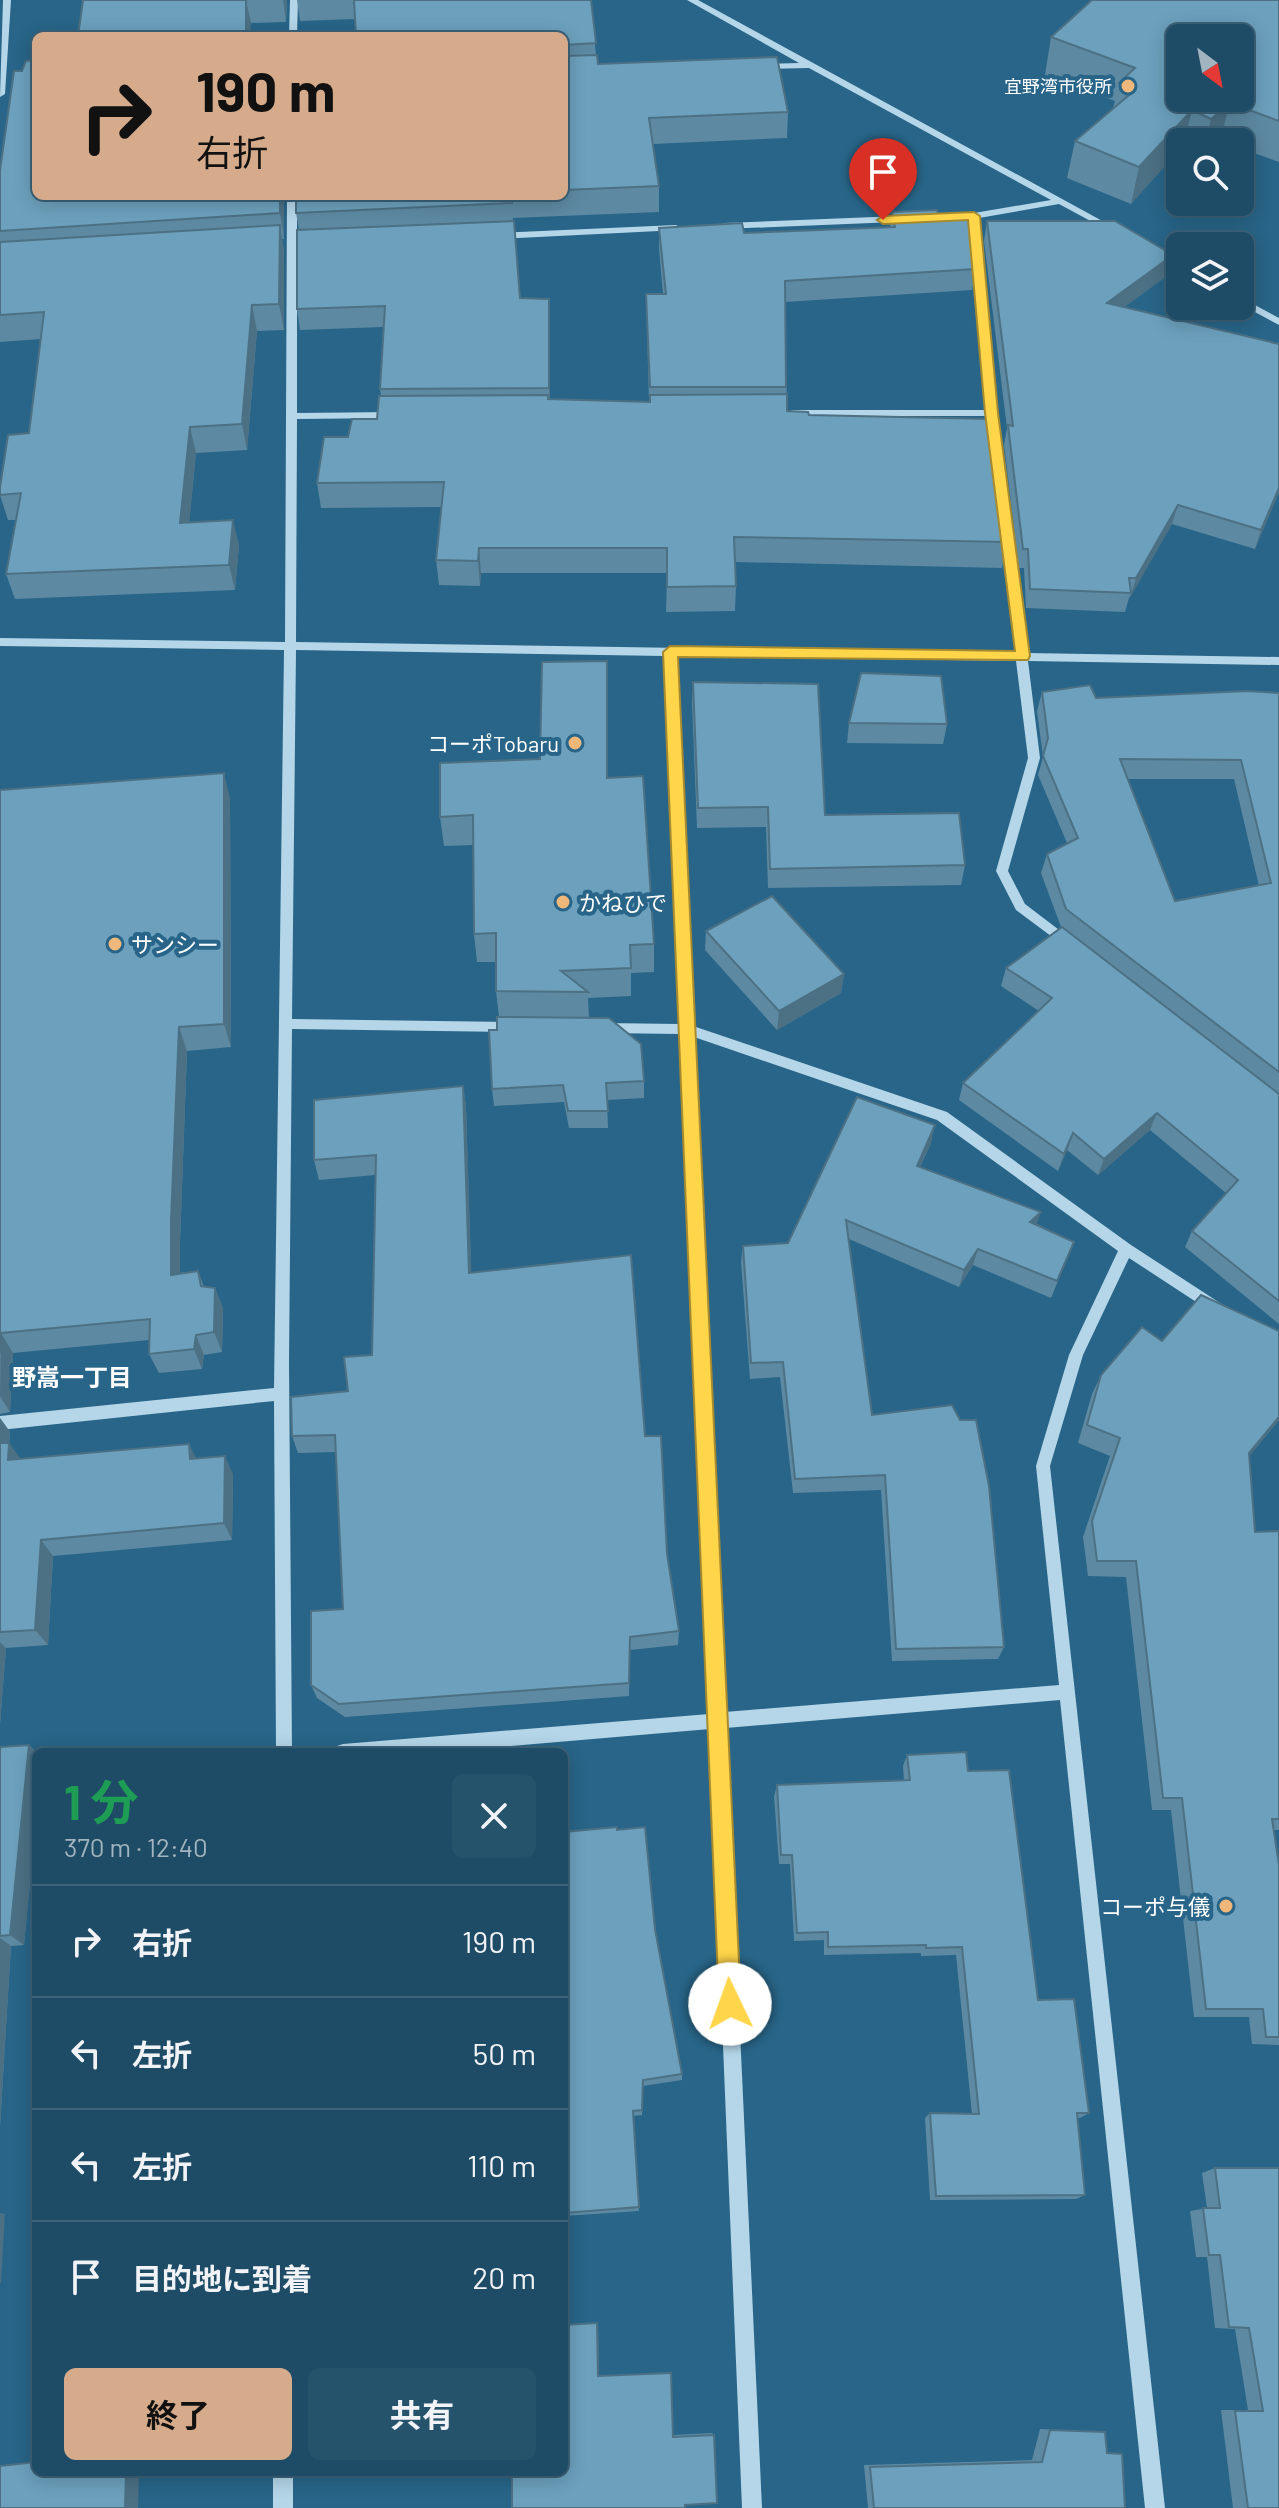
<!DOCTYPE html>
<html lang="ja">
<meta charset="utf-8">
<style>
body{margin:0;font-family:Barlow,"Noto Sans JP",sans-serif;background:#26536c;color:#f1f3f6;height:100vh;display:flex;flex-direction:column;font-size:30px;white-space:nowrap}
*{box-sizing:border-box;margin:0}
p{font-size:26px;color:#a1b4bf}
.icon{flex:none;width:44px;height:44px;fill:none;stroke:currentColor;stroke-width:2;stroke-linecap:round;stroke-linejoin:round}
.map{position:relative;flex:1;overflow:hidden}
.side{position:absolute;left:32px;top:1748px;width:536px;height:728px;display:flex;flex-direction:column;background:#1e4c66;border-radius:12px;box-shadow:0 4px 20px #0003,0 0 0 2px #3c637a}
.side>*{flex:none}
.guide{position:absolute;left:32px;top:32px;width:536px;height:168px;border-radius:12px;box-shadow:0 4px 20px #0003,0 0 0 2px #3c637a;background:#d6ab8b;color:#111;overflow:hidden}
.needle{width:52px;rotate:148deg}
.controls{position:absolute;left:1166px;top:24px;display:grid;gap:16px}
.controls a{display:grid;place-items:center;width:88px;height:88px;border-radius:12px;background:#1e4c66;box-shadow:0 4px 20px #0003,0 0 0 2px #3c637a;font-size:40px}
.pin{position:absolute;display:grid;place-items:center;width:68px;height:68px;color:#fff;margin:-82px -34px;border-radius:50% 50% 50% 0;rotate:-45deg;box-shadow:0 0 8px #0007}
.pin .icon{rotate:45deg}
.me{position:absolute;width:88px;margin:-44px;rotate:357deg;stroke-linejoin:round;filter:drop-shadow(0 0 6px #0008)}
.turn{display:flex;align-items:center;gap:28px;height:168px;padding:0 32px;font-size:36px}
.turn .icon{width:104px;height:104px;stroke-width:2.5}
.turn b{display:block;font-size:56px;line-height:68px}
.round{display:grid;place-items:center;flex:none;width:84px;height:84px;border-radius:12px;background:#26536c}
.head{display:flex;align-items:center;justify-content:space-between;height:136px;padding:0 32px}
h1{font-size:48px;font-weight:700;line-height:60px;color:#1e9e55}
.action{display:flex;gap:16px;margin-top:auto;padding:16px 32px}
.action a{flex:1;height:92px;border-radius:12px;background:#d6ab8b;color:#111;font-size:32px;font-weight:700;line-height:92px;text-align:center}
.action a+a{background:#26536c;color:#f1f3f6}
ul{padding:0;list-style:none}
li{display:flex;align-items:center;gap:24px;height:112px;padding:0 32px;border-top:2px solid #3c637a}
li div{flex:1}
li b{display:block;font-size:30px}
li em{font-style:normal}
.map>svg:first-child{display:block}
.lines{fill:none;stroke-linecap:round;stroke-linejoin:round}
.minor{fill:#b4d6e8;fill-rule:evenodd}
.wall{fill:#5d8aa2;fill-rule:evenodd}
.shaded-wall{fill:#4c7084}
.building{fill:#6ca0bc;stroke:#4c7084;stroke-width:2;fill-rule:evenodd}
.route{fill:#ffd54a;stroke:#a68a30;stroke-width:2}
.poi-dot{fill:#f0b77b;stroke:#286588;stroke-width:3}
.labels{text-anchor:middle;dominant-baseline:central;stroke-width:8;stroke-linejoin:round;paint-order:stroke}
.far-poi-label{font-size:18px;fill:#fff;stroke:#286588;text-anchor:end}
.poi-label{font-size:22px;fill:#fff;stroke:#286588;text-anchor:end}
.neighbourhood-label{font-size:24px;font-weight:bold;fill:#fff;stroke:#286588}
</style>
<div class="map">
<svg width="1279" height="2508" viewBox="0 0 1279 2508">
<rect width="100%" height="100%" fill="#286588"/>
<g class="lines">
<!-- minor -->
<g class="minor">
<path d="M3,0h8l-6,94 -5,3z"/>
<path d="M290,0h8l-1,36h-8z"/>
<path d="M687,0h11l419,229 -8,2 -50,-27 -80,14 18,195 30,240 252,4v8l-251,-4 12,97 -32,113 17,33 46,35 2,4 -6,5 -51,-38 -20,-39 32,-113 -12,-97 -340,-5 17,370 254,86 184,133 89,58 2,4 -2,4 -5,2 -5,-2 -81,-53 -46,97 -33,111 115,1042h-20l-85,-808 -334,28 36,780h-20l-32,-779 -271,23h-104l2,-6 6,-2 366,-30 -29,-680 -78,-1 -7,-5 7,-5 78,1 -16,-368 -368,-6 -4,369 222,3 7,5 -7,5 -222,-3 -3,334 3,389h-16l-2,-351 -274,29v-14l274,-28 10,-738 -284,-4v-8l285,4 2,-446h10v217l98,-1 5,3 -5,3 -98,1 -1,223 719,11 -28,-237h-195l-5,-3 5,-3h194l-17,-191 -245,10 -5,-3 5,-3 250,-10 77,-13 -242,-132 -51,1v-4l3,-1 38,-1zM694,1037l243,83 181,131 -49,104 -33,111 23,219 -334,27z"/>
<path d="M676,225l5,3 -2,2 -182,9 -5,-3 5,-3z"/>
<path d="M1155,249l25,13v7l-28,-15 -2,-2z"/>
<path d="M1240,297l39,21v7l-39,-21z"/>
<rect x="273" y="2472" width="20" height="36"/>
</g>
</g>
<!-- wall -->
<g class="wall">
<path d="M83,0h204l-1,22 -35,1z"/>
<path d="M297,0h300h-6l5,55 2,9 190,48 -1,26 -134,6 6,42v26l-146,6 7,80 30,22v79l99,3 -3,-108h17l-4,-45v-21l85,5 146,-6 2,-15 47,8 37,49 -4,21 -187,12 2,109 22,4 198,127 -5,26 -267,-6 1,24 -1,25 -69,1 1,-39h-186l-1,13 -41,-1 -3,-25 5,-53 -120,1 -4,-25 31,-46 29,-18 4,-23 -1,-7 3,-62 -83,3 -3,-21 2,-79 -3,-17v-17h268v-160l-209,-17 -55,2z"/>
<path d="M1279,0v162l-39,-14v-6h-15l-5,-2 -2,2h-38l-49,62 -64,-26 8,-37 38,-33 2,-7 -70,-26 6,-38z"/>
<path d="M0,170l284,26v43h-2l2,12v79l-27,1 -10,119 -51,3 -7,69 50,23 -4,45 -220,9 -9,-25 10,-54h-8l-8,-25 29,-62 12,-94 -41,3z"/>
<path d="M987,221l181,54 -44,32 155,37v148l-24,57 -83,-25 -43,74 -4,14 -99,-4 -2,-40h-5l-15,-123 3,-17 -23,-187z"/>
<path d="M693,682l132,133 140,50 -4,20 -193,3 -2,-61 -69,1 -5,-125z"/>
<path d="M1042,692l54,6 183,-5v631l-94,-77 7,-16 34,-38 -76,-63 -52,45 -31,-25 -9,21 -99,-71 4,-17 76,-72 -38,-25 5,-18 55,-41 -20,-54 6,-19 20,-11 -29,-68 5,-18 -6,-46zM1128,779h106l25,107 -84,15z"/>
<path d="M849,723l98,1 -4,20 -96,-1z"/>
<path d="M607,778l47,166v28l-23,1v23l-43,2 1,20 55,63v17l-37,2 1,28h-39l-5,-26 -70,4 -2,-17 7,-72 -3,-26v-29h-19l-3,-28 -1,-89 -29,1 -4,-29z"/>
<path d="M0,790l230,8 1,249 -44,4 -7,191v31l18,-2 6,16 11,1 8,20 -1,44 -18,3 -2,14 -43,4 -10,-19v-14l-136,13 -3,59 -10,2z"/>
<path d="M706,931l138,43 -3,19 -64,37 -72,-80z"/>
<path d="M463,1086l3,21 5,166 174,163 22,118 12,77 -1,14 -48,5 -1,46 -284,21 -28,-19 -6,-13 32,-76 -7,-157 -38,1 -6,-17 56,-45 24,-36 3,-180 -56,5 -5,-20z"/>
<path d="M931,1143l-11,24 154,75 -23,56 -78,-33 -14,22 -110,-48 23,176 132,232 -6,12 -106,2 -11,-171 -88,3 -13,-116 -30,2 -9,-117 2,-16 45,-3z"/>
<path d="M1279,1331v89l-30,36 6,76 24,-1v299h-5l5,35v180l-27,-1 -3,-27h-55l-23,-207h-19l-26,-233 -38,-1 -5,-39 27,-81 -32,-13 14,-49 9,-19 61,-34z"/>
<path d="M0,1418l10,14 -1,11 11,16h176l37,15 -1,66 -179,16 -5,89 -42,3 -6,76z"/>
<path d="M29,1745l7,7v67l-12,126 -13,1 -11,180v-379z"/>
<path d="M907,1755l61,16 70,229 51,113 -9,5h-3l8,77 -9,4 -146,1 -5,-82 5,-5 42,1 -16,-159 -35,1v-3l-97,2v-15l-30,1 -4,-77h-11l-5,-68 3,-11 127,-4 -1,-15z"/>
<path d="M617,1830l38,99 27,145v6l-39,6 -1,29 -9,1 6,95 -75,5v-384z"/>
<path d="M1215,2168h64v340h-46l-12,-98h27l-13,-81 -20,-1 -8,-71h-11l-6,-46 17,-3 -5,-35z"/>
<path d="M597,2323l1,1 1,52 74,59 39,-2 2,2 -29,70 -173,3z"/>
<path d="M1040,2429l65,3 2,20 18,56h-257l-4,-43 168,-5z"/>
</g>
<!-- shaded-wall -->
<g class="shaded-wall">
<path d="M246,0l5,23 -1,13h-4z"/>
<path d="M283,0h4l-1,22z"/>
<path d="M1230,103l-10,37 -2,2h-13l6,-23z"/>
<path d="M1192,110l-8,32h-4v8l-49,54 8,-37z"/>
<path d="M280,196h4v43l-4,-26z"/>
<path d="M280,225l4,26v79l-5,-26z"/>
<path d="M1173,255l-5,20 -65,48 4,-20z"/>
<path d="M549,299l1,21v89l-1,-21z"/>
<path d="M252,305l5,26 -10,119 -5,-26z"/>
<path d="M190,427l6,26 -9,95 -7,-25z"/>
<path d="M1279,488v4l-24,57 6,-19z"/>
<path d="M1178,505l-6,19 -42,74 6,-20z"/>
<path d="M233,520l6,25 -4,45 -6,-25z"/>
<path d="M479,548l2,25 -1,13 -2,-25z"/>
<path d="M224,773l6,25 1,249 -7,-23z"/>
<path d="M844,974l-3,19 -64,37 2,-19z"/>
<path d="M179,1027l8,24 -7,191v53l-9,-20v-54z"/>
<path d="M463,1086l3,21 6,184 -3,-18z"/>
<path d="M1157,1113l-7,17 -52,45 6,-16z"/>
<path d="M935,1125l-4,18 -18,40 4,-17z"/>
<path d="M1073,1133l-6,17 -9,21 6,-17z"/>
<path d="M1041,1212l-6,17 -5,-7z"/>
<path d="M978,1249l-5,16 -14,22 5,-17z"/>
<path d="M215,1288l8,20 -1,44 -8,-20z"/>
<path d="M1,1333l12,20 -3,59 -10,-16z"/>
<path d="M196,1335l8,20 -2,14 -8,-20z"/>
<path d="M1279,1417v3l-41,50 11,-17z"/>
<path d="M0,1418l10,14 -1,15v-4l13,18 -2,17 -20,-28z"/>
<path d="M189,1444l9,18 -8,-3z"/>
<path d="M225,1456l8,18 -1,66 -8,-17z"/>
<path d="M41,1540l12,16 -5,89 -13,-15z"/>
<path d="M0,1642l6,6 -6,76z"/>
<path d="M29,1745l7,7v67l-12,126 -14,-10z"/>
<path d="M0,1938l11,8 -11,180z"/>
<path d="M0,2213l5,1 -4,69h-1z"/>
<path d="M597,2323l1,1 1,52h-1z"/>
<path d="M126,2472h13l-1,36h-13z"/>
</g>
<!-- building -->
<g class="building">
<path d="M83,0h163v36h-168z"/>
<path d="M354,0h237l5,43 -32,2v-9h-208z"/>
<path d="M1092,0h187v121l-49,-18 -19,16 -19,-9 -53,57 -64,-26 60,-51 -16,-7 16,-15 -84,-31zM1180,38h60v60h-60z"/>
<path d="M597,55l1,9 179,-7 11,55 -139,6 10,68 -95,4v-134z"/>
<path d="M36,60v136h244v17l-280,18v-61l14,-99h8l4,-10z"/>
<path d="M296,196h216v7l-216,10z"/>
<path d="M937,210l2,10h32l5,49 -191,12 1,106h-136l-4,-93h20l-7,-66 83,-5 2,10 151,-6 -3,-15z"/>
<path d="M514,221l6,77 29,1v89l-169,1 5,-83 -88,3v-79z"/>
<path d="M987,221h128l58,34 -66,48 172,41v144l-18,42 -83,-25 -42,73h-7l2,15 -101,-4 -2,-40h-5l-15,-124 5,1z"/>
<path d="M280,225l-1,79 -27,1 -10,119 -52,3 -10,96 53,-3 -4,45 -223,9 15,-81 -21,2v-8l8,-52 21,-2 15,-121 -44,3v-73z"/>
<path d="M787,394v17l21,1 1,3 183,4 15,123 -273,-5 2,49 -69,1v-39h-188l-1,13 -42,-1 8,-78 -127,1 7,-46h24l4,-18h25l2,-23 169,-1v4l102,3v-7z"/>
<path d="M607,661v117l36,-2 11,168 -24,1 1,23 -70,3 27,21 -92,-1v-58l-22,1 -1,-119 -33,2v-54l100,-4 2,-97z"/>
<path d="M861,673l80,3 6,48 -98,-1z"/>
<path d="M693,682l125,2 7,131 134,-2 6,52 -195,4 -2,-62 -70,1z"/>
<path d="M1090,685l6,13 151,-7 32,2v379l-213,-163 -19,-55 31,-16 -35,-82 5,-18 -6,-46zM1120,759l121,1 30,123 -96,18z"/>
<path d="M224,773v251l-45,3 -8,194v54l27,-4 3,15 14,2 -1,44 -18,3 -2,14 -45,5 1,-35 -149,14 -1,20v-563z"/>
<path d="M772,896l72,78 -65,37 -73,-80z"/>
<path d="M1062,927l217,167v207l-87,-70 46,-51 -81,-67 -53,46 -31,-26 -9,21 -101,-71 89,-85 -46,-30z"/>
<path d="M497,1017l112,1 32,26 3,37 -38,2 2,28h-40l-5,-26 -71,4 -3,-59h8z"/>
<path d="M463,1086l6,187 162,-18 14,181h16l6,118 12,77 -49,6 -1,46 -290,21 -28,-19v-74l32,-2 -8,-174 -43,1 -1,-39 57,-6 -4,-34 28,-2 4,-200 -62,5v-60z"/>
<path d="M857,1097l78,28 -18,41 124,46 -11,10 44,20 -17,39 -79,-32 -14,21 -118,-50 26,195 80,-10 8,15h16l13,66 15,161 -108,2 -11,-174 -90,4 -12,-117 -32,1 -8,-117 45,-3z"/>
<path d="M1201,1295l78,36v86l-30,36 6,79 24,-1v288h-7l7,46v172h-13l-3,-28h-57l-24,-211h-19l-27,-237h-39l-5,-40 28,-83 -33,-13 14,-50 41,-48 20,14z"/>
<path d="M0,1443h9l-1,17 181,-16 1,15 35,-3 -1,67 -183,17 -6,90 -35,2z"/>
<path d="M29,1745l-19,190 -10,1v-189z"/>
<path d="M966,1752l2,19 41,-1 29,230 36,-1 15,114h-12l8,82 -149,1 -6,-83 49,1 -17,-167 -36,1v-3l-98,2v-15l-31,1 -5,-78h-11l-4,-70 133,-5 -3,-25z"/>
<path d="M617,1827v3l28,-3 10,102 27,145 -39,6 -1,30 -9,1 6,96 -75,6v-381z"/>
<path d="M1215,2168h64v340h-31l-13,-97h28l-14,-83 -20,-1 -9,-72h-11l-6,-47h17z"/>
<path d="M597,2323l1,53 73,-3 2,64 41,-2 3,68 -32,2v3h-173v-36h52v-147z"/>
<path d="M1050,2430l55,2 2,21 15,1 3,54h-251l-4,-41 172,-5z"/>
<path d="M36,2462v10h90l-1,36h-125v-42z"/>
</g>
<!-- route -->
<path class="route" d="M974,212l6,4 18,197 32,243 -2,4 -350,-3 63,1347 -3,8 -8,3 -8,-3 -3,-8 -56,-1352 7,-6 345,5 -30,-238 -17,-193 -85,4 -6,-4 6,-4z"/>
<!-- markers -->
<g class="poi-dot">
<circle cx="1128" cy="86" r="8"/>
<circle cx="575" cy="743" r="8"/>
<circle cx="563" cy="902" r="8"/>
<circle cx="115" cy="944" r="8"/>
<circle cx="1226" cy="1906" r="8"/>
</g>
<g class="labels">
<!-- far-poi labels -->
<g class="far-poi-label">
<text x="1112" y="86">宜野湾市役所</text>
</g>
<!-- poi labels -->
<g class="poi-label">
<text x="559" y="743">コーポTobaru</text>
<text x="579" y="902" text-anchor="start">かねひで</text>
<text x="131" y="944" text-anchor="start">サンシー</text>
<text x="1210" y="1906">コーポ与儀</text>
</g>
<!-- neighbourhood labels -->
<g class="neighbourhood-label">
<text x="72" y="1376">野嵩一丁目</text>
</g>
</g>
</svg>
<div class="controls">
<a><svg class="needle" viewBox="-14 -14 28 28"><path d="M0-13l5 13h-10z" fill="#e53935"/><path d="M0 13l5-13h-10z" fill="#a1b4bf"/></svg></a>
<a><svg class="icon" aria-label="search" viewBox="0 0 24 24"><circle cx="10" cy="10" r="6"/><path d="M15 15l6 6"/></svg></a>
<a><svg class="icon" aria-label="layers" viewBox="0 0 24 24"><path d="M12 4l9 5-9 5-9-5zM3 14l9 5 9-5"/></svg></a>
</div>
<div class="pin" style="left:883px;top:220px;background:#d93025"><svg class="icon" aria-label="arrive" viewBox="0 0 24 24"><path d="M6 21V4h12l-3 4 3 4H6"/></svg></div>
<svg class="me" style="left:730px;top:2004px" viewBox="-20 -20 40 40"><circle r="19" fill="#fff"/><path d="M0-13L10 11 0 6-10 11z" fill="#ffd54a"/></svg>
<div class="guide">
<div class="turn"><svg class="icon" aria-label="right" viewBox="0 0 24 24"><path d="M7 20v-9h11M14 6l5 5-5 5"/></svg><div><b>190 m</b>右折</div></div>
</div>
<section class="side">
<div class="head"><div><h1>1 分</h1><p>370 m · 12:40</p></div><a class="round"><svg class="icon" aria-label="close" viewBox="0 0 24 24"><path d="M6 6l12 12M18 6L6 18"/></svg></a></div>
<ul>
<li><svg class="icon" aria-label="right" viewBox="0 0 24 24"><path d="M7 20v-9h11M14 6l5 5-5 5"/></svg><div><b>右折</b></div><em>190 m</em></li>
<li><svg class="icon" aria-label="left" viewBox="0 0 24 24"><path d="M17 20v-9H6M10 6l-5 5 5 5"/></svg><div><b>左折</b></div><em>50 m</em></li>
<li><svg class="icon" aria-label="left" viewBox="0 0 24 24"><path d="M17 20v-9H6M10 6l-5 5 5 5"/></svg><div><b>左折</b></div><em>110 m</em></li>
<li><svg class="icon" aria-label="arrive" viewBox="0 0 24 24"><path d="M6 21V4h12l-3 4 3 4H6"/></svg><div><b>目的地に到着</b></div><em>20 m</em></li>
</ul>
<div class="action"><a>終了</a><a>共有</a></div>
</section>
</div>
